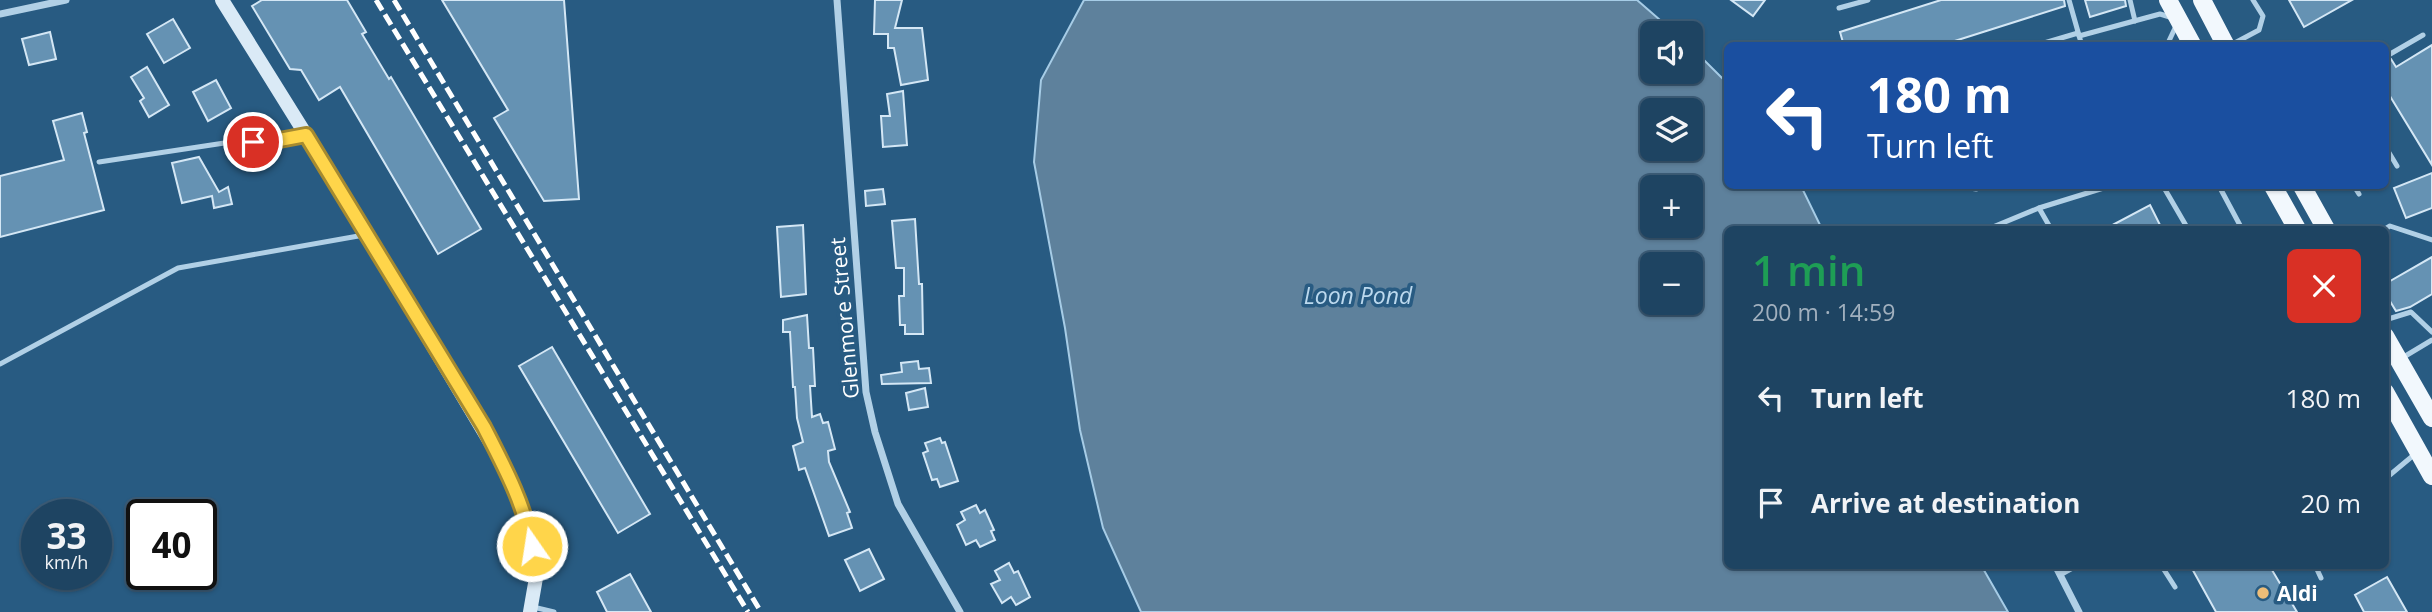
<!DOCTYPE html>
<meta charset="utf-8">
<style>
body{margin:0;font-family:"Open Sans",sans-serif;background:#264b68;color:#f1f3f6;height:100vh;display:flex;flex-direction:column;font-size:26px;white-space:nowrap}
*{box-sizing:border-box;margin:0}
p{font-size:23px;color:#a1b0be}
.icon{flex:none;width:38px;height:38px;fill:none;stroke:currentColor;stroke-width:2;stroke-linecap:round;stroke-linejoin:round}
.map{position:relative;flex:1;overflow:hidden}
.sheet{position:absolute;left:1724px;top:226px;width:665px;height:343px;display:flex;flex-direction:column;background:#1e4462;border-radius:10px;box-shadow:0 2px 5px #0004,0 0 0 2px #3c5c77}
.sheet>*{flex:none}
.banner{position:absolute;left:1724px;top:42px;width:665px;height:147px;border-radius:10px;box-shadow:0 2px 5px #0004,0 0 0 2px #3c5c77;background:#1a4fa0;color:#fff;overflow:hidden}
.controls{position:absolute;left:1640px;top:21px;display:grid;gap:14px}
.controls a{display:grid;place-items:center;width:63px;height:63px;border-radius:10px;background:#1e4462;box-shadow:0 2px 5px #0004,0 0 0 2px #3c5c77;font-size:35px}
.speed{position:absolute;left:21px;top:499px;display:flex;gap:14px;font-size:35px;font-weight:700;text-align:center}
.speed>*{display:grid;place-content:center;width:91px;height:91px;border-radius:50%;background:#1e4462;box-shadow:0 2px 5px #0004,0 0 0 2px #3c5c77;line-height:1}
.speed small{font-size:18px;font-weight:400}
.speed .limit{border:4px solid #111;border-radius:10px;background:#fff;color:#111}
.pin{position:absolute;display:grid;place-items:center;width:60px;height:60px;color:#fff;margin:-30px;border:4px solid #fff;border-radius:50%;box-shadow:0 2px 7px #0007}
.me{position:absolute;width:77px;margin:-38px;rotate:347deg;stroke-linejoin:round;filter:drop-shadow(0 0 5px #0008)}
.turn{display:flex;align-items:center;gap:24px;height:147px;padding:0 28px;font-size:32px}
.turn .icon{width:91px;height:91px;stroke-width:2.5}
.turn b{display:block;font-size:49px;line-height:60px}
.round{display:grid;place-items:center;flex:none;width:74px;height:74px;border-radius:10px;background:#264b68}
.overview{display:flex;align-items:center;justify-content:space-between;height:119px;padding:0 28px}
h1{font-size:42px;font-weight:600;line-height:52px;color:#1e9e55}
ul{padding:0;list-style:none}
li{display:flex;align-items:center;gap:21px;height:105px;padding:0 28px}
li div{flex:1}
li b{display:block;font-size:26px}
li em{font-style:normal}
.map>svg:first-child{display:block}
.water{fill:#5e819c;stroke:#a6cce6;stroke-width:2;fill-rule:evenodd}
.building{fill:#6592b3;stroke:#d4e7f5;stroke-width:2}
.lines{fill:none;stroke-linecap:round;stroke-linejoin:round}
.lane{stroke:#b1d0e6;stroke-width:5}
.street{stroke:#b1d0e6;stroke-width:7}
.secondary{stroke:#daeaf6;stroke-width:14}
.primary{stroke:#f2f8fd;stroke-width:18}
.rail{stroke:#fff;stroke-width:5;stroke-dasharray:12 5;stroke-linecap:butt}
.route-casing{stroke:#a68a30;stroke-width:18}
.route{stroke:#ffd54a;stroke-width:12}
.poi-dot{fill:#edbd78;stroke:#285b82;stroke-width:2.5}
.labels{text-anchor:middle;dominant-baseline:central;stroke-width:7;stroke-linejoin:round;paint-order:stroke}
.street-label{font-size:21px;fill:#fff;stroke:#285b82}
.poi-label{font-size:21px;font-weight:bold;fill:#fff;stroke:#285b82;text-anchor:start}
.water-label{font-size:23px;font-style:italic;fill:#bcd9ee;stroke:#285b82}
</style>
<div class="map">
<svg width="2432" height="612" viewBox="0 0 2432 612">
<rect width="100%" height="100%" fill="#285b82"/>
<!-- water -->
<path class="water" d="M1084,0h553l38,33h-23v39h38l1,-25 36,36v103h74l21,43h-95v336h254l27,47h-867l-38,-84 -23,-98 -15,-102 -31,-166 7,-82zM1652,110h38v39h-38zM1652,187h38v39h-38zM1652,264h38v39h-38z"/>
<!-- building -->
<g class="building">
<path d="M262,0h85l19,32 -4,2 27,45 2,-2 90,152 -43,25 -98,-167 -21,13 -18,-30 -11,-1 -38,-63z"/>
<path d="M442,0h122l15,199 -35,2 -50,-83 14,-8z"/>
<path d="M875,0h27l-7,28h27l6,52 -27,5 -7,-37h-6v-14h-14z"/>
<path d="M1731,0h34l-12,16z"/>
<path d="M1941,0h123l1,6 -126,40h-95l-4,-14z"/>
<path d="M2085,0h40l1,6 -36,11z"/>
<path d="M2289,0h63l-48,27z"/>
<path d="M173,19l17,29 -26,15 -17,-29z"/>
<path d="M50,32l6,27 -27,6 -7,-26z"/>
<path d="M2432,45v120l-47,-77v-26l6,-3 5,8z"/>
<path d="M147,67l22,38 -20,12 -9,-16 4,-3 -13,-21z"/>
<path d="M216,80l15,28 -23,13 -15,-29z"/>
<path d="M903,91l4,54 -24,2 -2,-31h9l-3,-22z"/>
<path d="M82,113l5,19 -3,1 20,77 -104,27v-61l64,-16 -11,-39z"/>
<path d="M199,157l20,35 9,-5 4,17 -18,4 -2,-12 -30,7 -10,-40z"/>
<path d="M2432,173v35l-26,10 -12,-30z"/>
<path d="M883,189l2,15 -19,2 -1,-15z"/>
<path d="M2150,205l12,24h-57z"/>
<path d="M915,219l4,65h3l1,50h-18v-9h-5l-1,-29h5v-28h-8l-4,-47z"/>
<path d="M803,225l3,69 -25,3 -4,-70z"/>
<path d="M2432,257v37l-22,13 -14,4 -11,-18v-9z"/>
<path d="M807,315l2,33h4l2,38h-5l2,31 8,-3 3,9 5,-1 7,27 -7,2 1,11 21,50 -3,1 5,15 -23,8 -24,-68 -6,2 -6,-24 10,-4 -6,-24 -2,-31h-2l-3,-55h-7v-12z"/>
<path d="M552,347l98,167 -32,19 -99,-167z"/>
<path d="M918,361l1,8 10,-1 2,15 -49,1 -1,-9 21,-3 -1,-9z"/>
<path d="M925,388l3,19 -19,3 -3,-17z"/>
<path d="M940,438l2,5 3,-1 13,39 -18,6 -3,-8 -5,1 -9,-27 5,-2 -3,-8z"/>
<path d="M976,505l4,8 5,-3 9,20 -3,1 4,9 -15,7 -4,-7 -10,5 -9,-20 8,-5 -4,-8z"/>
<path d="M869,549l15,30 -24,12 -15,-31z"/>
<path d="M1009,563l5,10 4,-2 12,26 -14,8 -5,-8 -9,6 -11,-19 9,-4 -5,-9z"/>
<path d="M2190,565h79l28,47h-81z"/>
<path d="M630,574l21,38h-44l-10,-20z"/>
<path d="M2387,577l20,35h-43l-9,-17z"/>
</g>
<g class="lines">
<!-- lane -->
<g class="lane">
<path d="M2069,0l13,46"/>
<path d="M2130,0l5,21"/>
<path d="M1839,8l29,-8"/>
<path d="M2079,36l81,-22 13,4"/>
<path d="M2034,46l44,-13"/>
<path d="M2159,46l9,-3 8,-17"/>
<path d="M2229,46l30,-16 4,-14 -10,-16"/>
<path d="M2385,57l38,-22"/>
<path d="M2385,146l12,20"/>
<path d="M99,162l132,-20 43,-1 29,-6"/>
<path d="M1958,186l18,3 10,-3"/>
<path d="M2163,186l25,43"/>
<path d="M2219,186l23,43"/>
<path d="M2354,186l5,8"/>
<path d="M2039,208l12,21"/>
<path d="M1988,229l51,-21 71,-22"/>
<path d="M2385,229l5,-3 42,14"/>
<path d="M2385,320l26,-8 21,20"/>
<path d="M2402,358l30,-18"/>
<path d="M0,364l178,-96 186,-33"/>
<path d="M2385,479l30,-25"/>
<path d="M2161,565l14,22"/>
<path d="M2315,565l6,13"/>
<path d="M2060,575l18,-10"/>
<path d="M533,607l21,5"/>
</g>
<!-- street -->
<g class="street">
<path d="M837,0l29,392 9,40 23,72 62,108"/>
<path d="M0,14l66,-14"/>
<path d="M2055,565l24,47"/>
</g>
<!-- secondary -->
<path class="secondary" d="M222,0l109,175 178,299 18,46 10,52 -7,40"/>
<!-- primary -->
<g class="primary">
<path d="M2168,0l25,46"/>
<path d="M2202,0l24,46"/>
<path d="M2273,186l24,43"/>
<path d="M2302,186l24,43"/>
<path d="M2385,336l47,82"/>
<path d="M2385,392l47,84"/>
</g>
<!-- rail -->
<g class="rail">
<path d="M376,0l372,612"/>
<path d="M394,0l367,612"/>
</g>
</g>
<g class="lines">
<!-- route casing -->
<g class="route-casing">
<path id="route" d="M253,142l21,-1 32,-6 178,292c20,39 40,76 48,119"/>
</g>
<!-- route -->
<use href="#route" class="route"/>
</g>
<!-- markers -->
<circle class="poi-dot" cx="2263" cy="593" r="7"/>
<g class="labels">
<!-- street labels -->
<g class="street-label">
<text transform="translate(844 318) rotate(-95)">Glenmore Street</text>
</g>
<!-- poi labels -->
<g class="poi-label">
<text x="2277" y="593">Aldi</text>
</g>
<!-- water labels -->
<g class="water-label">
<text x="1358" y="295">Loon Pond</text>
</g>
</g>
</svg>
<div class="controls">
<a><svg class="icon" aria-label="sound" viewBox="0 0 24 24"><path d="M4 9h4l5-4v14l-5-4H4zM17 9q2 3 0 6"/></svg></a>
<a><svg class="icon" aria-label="layers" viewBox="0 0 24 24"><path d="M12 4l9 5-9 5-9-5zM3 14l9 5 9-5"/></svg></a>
<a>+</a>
<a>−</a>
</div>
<div class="speed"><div>33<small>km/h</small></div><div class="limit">40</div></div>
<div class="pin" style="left:253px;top:142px;background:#d93025"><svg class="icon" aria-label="arrive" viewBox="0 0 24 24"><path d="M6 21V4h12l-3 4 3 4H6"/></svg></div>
<svg class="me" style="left:532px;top:546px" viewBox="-20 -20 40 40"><circle r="17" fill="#ffd54a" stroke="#fff" stroke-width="3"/><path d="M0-11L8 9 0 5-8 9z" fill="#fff"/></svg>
<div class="banner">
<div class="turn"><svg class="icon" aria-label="left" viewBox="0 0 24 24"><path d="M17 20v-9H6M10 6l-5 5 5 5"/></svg><div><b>180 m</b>Turn left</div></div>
</div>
<section class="sheet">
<div class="overview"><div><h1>1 min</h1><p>200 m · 14:59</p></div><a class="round" style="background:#d93025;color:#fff"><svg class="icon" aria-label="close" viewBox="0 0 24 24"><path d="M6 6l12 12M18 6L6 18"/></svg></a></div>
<ul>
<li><svg class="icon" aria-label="left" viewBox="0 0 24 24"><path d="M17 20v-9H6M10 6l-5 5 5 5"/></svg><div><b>Turn left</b></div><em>180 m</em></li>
<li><svg class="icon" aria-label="arrive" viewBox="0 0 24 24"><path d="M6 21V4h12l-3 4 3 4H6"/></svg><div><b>Arrive at destination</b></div><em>20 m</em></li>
</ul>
</section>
</div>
